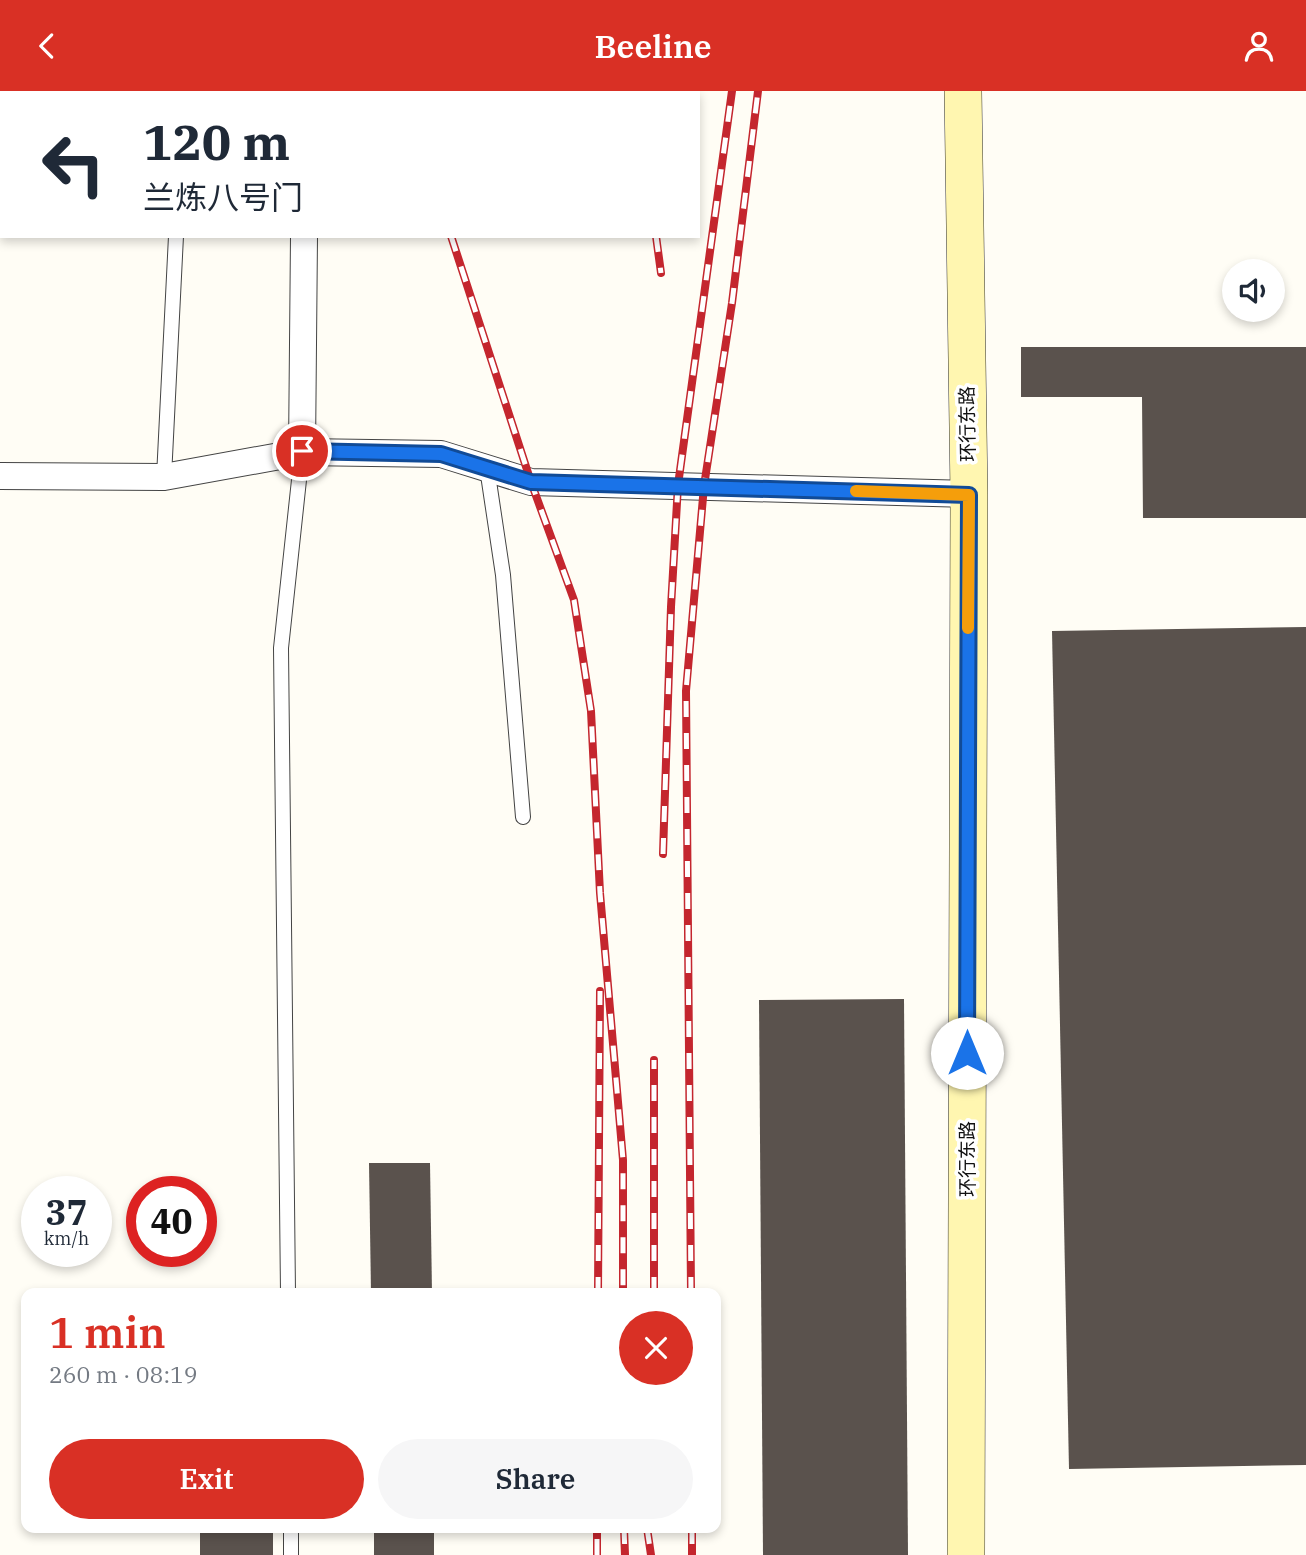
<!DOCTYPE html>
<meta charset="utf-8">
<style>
body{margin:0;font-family:"IBM Plex Serif","Noto Sans SC",serif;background:#f6f6f7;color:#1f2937;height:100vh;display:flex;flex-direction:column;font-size:26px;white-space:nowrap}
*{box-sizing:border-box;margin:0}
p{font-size:23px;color:#747a83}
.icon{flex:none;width:38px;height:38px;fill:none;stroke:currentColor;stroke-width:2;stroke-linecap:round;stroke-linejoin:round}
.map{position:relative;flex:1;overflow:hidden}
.sheet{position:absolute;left:21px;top:1197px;width:700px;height:245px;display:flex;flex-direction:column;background:#fff;border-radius:14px;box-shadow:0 4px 10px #0003}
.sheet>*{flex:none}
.hud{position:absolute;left:0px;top:0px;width:700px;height:147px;box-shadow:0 4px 10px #0003;background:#fff;color:#1f2937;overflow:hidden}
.controls{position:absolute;left:1222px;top:168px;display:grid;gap:14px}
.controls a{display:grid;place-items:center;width:63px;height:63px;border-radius:50%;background:#fff;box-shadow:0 4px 10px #0003;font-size:35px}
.speed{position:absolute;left:21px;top:1085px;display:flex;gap:14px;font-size:35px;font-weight:700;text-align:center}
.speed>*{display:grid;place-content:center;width:91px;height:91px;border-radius:50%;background:#fff;box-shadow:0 4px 10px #0003;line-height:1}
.speed small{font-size:18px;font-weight:400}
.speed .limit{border:10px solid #d22;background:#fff;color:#111}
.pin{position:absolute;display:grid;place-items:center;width:60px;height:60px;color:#fff;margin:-30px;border:4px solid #fff;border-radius:50%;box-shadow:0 2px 7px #0007}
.me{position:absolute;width:77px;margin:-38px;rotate:0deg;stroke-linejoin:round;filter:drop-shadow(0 0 5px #0008)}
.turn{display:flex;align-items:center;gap:24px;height:147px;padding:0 28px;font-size:32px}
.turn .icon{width:91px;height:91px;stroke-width:2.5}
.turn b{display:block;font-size:49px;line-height:60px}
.round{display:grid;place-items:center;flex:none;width:74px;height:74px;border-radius:37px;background:#f6f6f7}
.headline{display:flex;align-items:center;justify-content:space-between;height:119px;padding:0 28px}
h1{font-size:42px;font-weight:600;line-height:52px;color:#d93025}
.primary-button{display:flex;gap:14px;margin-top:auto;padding:14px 28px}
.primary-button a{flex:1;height:80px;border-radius:42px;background:#d93025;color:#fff;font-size:28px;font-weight:600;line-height:80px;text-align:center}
.primary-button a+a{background:#f6f6f7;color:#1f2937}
header{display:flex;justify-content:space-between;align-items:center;height:91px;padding:0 28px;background:#d93025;color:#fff;font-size:32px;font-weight:600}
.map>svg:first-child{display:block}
.building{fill:#5a524d}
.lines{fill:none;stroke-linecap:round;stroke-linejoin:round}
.lane-casing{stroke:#444;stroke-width:16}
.street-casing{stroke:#444;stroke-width:28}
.secondary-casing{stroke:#333;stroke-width:38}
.lane{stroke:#fff;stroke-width:14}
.street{stroke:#fff;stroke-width:26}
.secondary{stroke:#fff6b0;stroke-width:37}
.rail-casing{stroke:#c4262e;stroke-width:8}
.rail{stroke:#fff;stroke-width:5;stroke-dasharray:16;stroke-linecap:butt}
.route-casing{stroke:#114b97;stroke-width:18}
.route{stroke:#1a73e8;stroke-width:12}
.slow{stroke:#f59e0b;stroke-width:12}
.labels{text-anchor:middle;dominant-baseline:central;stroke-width:7;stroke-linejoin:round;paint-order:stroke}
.street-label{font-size:19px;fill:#111;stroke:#fff}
</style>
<header><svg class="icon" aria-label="back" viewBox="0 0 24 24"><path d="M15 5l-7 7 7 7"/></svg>Beeline<svg class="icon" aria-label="person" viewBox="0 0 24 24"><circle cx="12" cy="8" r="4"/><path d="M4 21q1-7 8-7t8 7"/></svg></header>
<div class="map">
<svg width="1306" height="1464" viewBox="0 0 1306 1464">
<rect width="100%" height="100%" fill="#fffdf5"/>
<!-- building -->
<g class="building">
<path d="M1021,256h285v171h-163l-1,-121h-121z"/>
<path d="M1306,536v838l-237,4 -17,-838z"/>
<path d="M904,908l4,556h-145l-4,-555z"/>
<path d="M369,1072h61l2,130h-61z"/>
<rect x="200" y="1437" width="73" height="27"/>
<rect x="374" y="1437" width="60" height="27"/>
</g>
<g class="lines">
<!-- lane casing -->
<g class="lane-casing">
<g id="lane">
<path d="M183,2l1,-2"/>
<path d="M487,377l16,107 20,242"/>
<path d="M164,386l12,-241"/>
<path d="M288,1202l-7,-645 21,-196"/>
<path d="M291,1437v27"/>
</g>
</g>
<!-- street casing -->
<g class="street-casing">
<g id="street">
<path d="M296,0v2"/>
<path d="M302,361l2,-216"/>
<path d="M0,385l164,1 138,-25 139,2 90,28 438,12"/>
</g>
</g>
<!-- secondary casing -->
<g class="secondary-casing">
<path id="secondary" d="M963,0l6,403 -3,1061"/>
</g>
<!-- lane -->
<use href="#lane" class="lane"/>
<!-- street -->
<use href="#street" class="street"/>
<!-- secondary -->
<use href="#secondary" class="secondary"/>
<!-- rail casing -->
<g class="rail-casing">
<g id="rail">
<path d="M400,0v2"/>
<path d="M415,0v2"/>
<path d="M636,0v2"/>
<path d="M649,2v-2"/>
<path d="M684,2v-2"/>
<path d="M451,145l80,246 43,118 17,111 9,182 23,267v133"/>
<path d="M656,145l5,37"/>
<path d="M663,763l8,-247 7,-122 54,-394"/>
<path d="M598,1202l2,-302"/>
<path d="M654,1202v-233"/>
<path d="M691,1202l-5,-602 18,-205 28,-183 26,-212"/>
<path d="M624,1437l1,27"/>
<path d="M647,1437l4,27"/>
<path d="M692,1437v27"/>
<path d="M597,1464v-27"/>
</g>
</g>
<!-- rail -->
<use href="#rail" class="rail"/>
</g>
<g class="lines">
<!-- route casing -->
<g class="route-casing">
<path id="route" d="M302,360l139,3 90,28 438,13 -2,558"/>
</g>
<!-- route -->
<use href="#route" class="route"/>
<!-- slow -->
<path class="slow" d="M856,400l113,4 -1,133"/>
</g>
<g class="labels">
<!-- street labels -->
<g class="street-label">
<text transform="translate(967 333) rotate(-91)">环行东路</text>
<text transform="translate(967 1068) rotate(-90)">环行东路</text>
</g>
</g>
</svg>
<div class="controls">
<a><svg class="icon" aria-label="sound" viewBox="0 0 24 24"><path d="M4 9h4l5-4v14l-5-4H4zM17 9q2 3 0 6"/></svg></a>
</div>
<div class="speed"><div>37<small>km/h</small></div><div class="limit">40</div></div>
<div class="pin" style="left:302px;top:360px;background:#d93025"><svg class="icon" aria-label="arrive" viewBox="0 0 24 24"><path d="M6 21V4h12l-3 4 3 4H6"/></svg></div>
<svg class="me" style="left:967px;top:962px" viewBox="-20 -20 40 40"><circle r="19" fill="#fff"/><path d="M0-13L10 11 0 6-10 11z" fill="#1a73e8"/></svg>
<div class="hud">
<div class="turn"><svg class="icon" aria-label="left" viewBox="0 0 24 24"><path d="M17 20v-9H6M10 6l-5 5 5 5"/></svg><div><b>120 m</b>兰炼八号门</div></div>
</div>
<section class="sheet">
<div class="headline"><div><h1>1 min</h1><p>260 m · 08:19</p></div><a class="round" style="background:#d93025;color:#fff"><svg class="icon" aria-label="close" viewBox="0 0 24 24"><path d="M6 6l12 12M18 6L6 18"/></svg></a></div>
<div class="primary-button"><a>Exit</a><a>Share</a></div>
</section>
</div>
